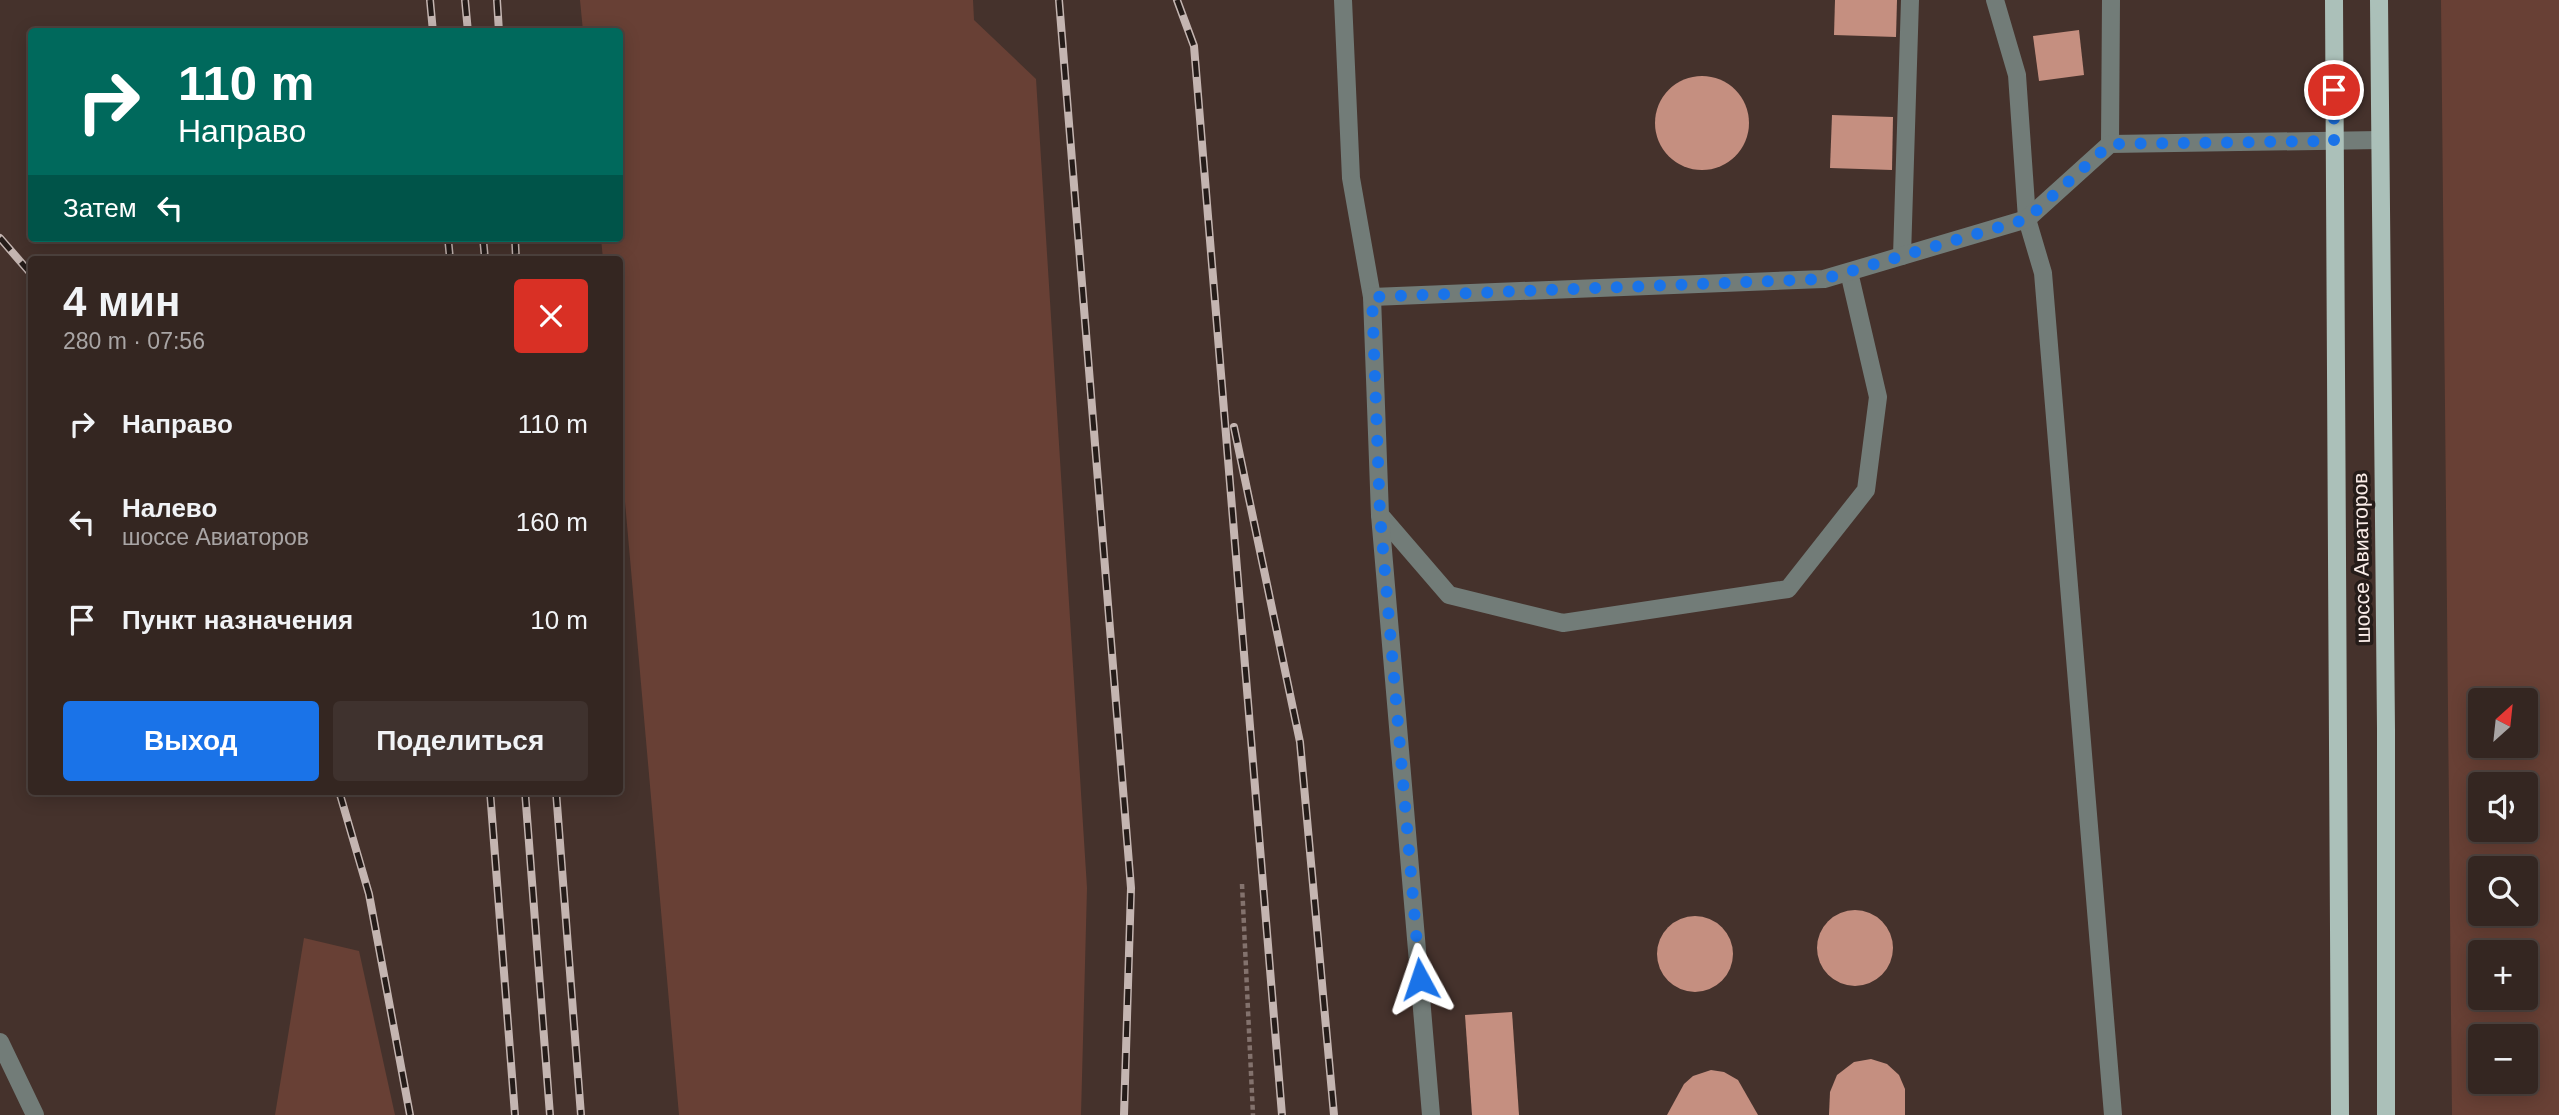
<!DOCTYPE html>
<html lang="ru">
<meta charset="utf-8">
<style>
body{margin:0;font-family:Arial,sans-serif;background:#3f322e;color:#f1f3f6;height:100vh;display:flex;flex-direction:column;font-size:26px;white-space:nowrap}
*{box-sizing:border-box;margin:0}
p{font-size:23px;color:#a9a5a5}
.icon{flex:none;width:38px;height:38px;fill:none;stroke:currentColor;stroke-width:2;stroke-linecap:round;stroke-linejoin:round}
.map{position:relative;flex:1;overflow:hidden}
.panel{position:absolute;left:28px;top:256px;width:595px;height:539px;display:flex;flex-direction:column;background:#342621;border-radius:7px;box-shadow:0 4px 18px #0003,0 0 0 2px #4e433f}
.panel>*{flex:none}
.hud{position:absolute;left:28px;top:28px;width:595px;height:214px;border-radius:7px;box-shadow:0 4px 18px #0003,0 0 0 2px #4e433f;background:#00695c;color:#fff;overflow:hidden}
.needle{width:46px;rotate:27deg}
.tools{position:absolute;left:2468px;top:688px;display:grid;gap:14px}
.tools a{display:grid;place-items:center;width:70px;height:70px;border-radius:7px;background:#342621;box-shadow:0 4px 18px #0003,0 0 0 2px #4e433f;font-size:35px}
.pin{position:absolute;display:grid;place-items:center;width:60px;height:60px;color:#fff;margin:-30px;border:4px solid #fff;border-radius:50%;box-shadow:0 2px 7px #0007}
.me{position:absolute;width:77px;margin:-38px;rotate:355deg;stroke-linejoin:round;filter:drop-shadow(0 0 5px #0008)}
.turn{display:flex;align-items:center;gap:24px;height:147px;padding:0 35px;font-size:32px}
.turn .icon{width:91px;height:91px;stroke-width:2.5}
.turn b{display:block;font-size:49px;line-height:60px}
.then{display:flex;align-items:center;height:66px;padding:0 35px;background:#0003;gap:14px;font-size:26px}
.round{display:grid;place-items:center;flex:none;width:74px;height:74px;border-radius:7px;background:#3f322e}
.summary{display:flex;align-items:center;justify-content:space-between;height:119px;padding:0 35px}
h1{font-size:42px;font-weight:700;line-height:52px}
.button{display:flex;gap:14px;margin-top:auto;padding:14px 35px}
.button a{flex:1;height:80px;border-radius:7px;background:#1a73e8;color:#fff;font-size:28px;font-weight:700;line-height:80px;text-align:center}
.button a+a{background:#3f322e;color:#f1f3f6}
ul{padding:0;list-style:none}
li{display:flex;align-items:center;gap:21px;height:98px;padding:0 35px}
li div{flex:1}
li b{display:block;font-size:26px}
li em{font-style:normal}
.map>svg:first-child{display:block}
.green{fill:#684035;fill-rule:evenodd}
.building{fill:#c58f80}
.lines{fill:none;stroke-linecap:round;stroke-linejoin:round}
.path{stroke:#83726d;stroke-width:4.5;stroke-dasharray:5 3.5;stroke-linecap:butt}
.minor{stroke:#727c78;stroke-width:18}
.major{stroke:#abc0b9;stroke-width:18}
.rail-casing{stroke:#c4b5b1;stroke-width:8}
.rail{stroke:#251c19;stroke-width:5;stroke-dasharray:16;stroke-linecap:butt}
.route{stroke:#1a73e8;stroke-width:12;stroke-dasharray:0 21.6}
.labels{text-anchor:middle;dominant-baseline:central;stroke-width:7;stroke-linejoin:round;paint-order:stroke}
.street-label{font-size:21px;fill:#faede9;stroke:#251c19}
</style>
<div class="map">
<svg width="2559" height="1115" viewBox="0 0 2559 1115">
<rect width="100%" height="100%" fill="#45322c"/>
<!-- green -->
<g class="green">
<path d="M580,0h393l1,20 62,59 51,809 -6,227h-402l-59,-670v-186h-17l-2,-21h19v-206l-37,-1z"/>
<path d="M2441,0h118v1115h-107zM2480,700h45v46h-45zM2480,784h45v46h-45zM2480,868h45v46h-45zM2480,952h45v46h-45zM2480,1036h45v46h-45z"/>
<path d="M304,938l55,13 36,164h-120z"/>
</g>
<!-- building -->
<g class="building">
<path d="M1835,0h62l-1,37 -62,-2z"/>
<path d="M2079,30l5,45 -45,6 -6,-45z"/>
<circle cx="1702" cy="123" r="47"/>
<path d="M1832,115l61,2 -1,53 -62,-2z"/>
<circle cx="1855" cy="948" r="38"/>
<circle cx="1695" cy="954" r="38"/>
<path d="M1512,1012l7,103h-47l-7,-100z"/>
<path d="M1871,1059l16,5 12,11 6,14v26h-76l1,-23 7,-17 17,-13z"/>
<path d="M1711,1070l13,2 14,8 20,35h-91l17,-31 9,-8z"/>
</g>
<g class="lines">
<!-- path -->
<path class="path" d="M1242,884l11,231"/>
<!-- minor -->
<g class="minor">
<path d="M1343,0l8,178 21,119 8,218 69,80 114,28 225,-34 78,-99 12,-93 -29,-125"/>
<path d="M1995,0l22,75 10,144 16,54 70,842"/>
<path d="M2110,144l1,-144"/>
<path d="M1902,256l8,-256"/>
<path d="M1372,297l452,-18 203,-60 83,-75 270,-4"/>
<path d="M1380,515l51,600"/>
<path d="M0,1042l35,73"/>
</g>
<!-- major -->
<g class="major">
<path d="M2334,0l6,1115"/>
<path d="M2379,0l7,729v386"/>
</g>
<!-- rail casing -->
<g class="rail-casing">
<g id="rail">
<path d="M430,0l3,32"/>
<path d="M465,0l3,32"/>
<path d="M497,0l2,32"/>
<path d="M1059,0l72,888 -7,227"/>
<path d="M1177,0l17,46 88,1069"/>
<path d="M0,238l32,37"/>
<path d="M448,238l2,21"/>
<path d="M483,238l2,21"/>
<path d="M515,238l1,21"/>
<path d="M1234,427l66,315 34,373"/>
<path d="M339,791l30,103 41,221"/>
<path d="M490,791l25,324"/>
<path d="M525,791l25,324"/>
<path d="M556,791l25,324"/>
</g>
</g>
<!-- rail -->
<use href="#rail" class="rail"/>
</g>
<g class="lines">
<!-- route -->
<path class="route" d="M1420,979l-40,-464 -8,-218 452,-18 203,-60 83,-75 224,-3v-51"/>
</g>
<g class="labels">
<!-- street labels -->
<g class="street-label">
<text transform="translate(2361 558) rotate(-91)">шоссе Авиаторов</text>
</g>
</g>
</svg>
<div class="tools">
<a><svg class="needle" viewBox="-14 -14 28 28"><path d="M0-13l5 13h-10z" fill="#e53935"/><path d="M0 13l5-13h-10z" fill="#a9a5a5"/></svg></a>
<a><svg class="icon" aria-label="sound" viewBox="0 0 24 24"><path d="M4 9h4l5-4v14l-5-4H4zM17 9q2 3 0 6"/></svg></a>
<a><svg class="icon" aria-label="search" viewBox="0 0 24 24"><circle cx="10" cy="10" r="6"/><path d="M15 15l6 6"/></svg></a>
<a>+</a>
<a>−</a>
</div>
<div class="pin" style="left:2334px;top:90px;background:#d93025"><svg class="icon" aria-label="arrive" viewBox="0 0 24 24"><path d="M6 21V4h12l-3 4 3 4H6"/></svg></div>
<svg class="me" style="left:1420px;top:979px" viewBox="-20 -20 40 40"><path d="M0-17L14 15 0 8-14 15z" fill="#1a73e8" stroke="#fff" stroke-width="4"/></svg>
<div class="hud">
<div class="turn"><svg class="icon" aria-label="right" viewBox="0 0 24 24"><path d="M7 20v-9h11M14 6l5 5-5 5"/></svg><div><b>110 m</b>Направо</div></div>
<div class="then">Затем<svg class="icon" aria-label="left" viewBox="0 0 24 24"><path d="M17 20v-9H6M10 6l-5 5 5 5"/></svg></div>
</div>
<section class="panel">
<div class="summary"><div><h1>4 мин</h1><p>280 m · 07:56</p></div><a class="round" style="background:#d93025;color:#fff"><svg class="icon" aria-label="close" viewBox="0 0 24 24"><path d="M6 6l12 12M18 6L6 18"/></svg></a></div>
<ul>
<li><svg class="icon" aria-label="right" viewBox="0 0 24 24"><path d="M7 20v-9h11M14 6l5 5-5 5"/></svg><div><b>Направо</b></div><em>110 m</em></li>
<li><svg class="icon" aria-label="left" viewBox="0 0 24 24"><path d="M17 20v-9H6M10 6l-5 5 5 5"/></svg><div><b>Налево</b><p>шоссе Авиаторов</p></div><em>160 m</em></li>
<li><svg class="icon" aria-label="arrive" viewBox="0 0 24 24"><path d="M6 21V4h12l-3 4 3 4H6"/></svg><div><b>Пункт назначения</b></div><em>10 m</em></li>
</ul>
<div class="button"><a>Выход</a><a>Поделиться</a></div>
</section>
</div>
